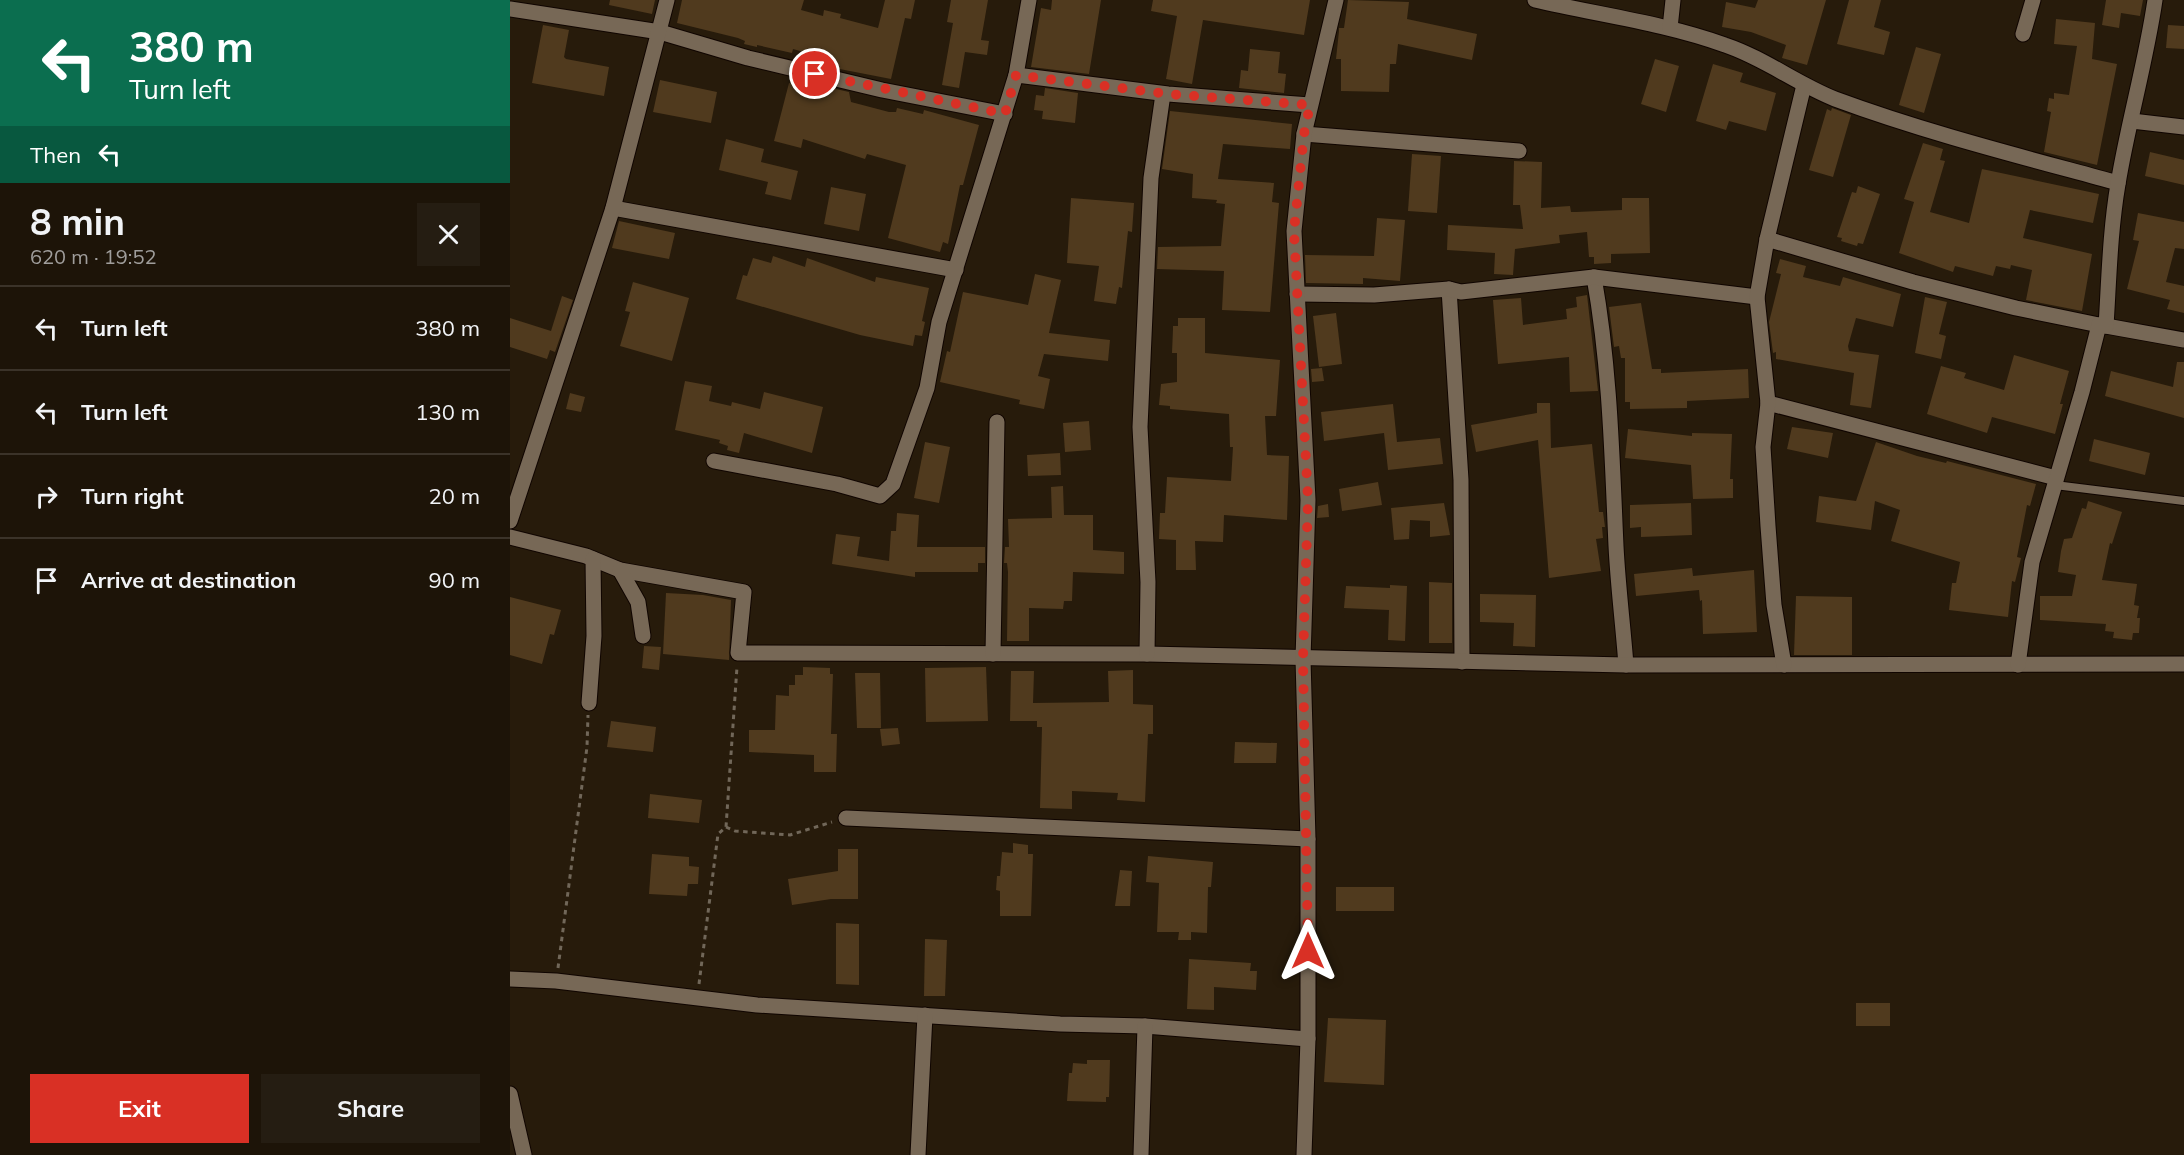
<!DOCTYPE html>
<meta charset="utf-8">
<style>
body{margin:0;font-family:Mulish,sans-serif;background:#251d12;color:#f1f3f6;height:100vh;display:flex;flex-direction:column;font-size:22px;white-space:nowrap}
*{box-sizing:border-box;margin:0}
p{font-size:20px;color:#a09e9c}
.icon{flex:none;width:33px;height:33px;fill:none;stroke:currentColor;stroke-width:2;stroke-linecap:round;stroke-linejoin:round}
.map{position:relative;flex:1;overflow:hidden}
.sheet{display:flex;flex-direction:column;background:#1d1408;width:510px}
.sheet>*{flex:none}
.guide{background:#0b6e4f;color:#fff;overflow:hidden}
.pin{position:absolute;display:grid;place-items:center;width:51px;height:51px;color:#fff;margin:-26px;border:3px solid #fff;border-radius:50%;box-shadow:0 2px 6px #0007}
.me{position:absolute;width:66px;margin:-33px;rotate:0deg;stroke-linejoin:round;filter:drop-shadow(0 0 4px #0008)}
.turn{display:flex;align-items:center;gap:21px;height:126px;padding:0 30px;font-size:27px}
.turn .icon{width:78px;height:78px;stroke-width:2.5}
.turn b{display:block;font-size:42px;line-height:51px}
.then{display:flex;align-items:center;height:57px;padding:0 30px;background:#0003;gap:12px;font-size:22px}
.round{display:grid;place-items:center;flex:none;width:63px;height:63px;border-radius:0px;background:#251d12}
.headline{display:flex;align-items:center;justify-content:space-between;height:102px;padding:0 30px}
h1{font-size:36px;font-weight:700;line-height:45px}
.action{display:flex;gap:12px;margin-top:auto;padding:12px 30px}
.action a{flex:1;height:69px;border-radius:0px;background:#d93025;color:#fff;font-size:24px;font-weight:700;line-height:69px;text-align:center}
.action a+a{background:#251d12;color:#f1f3f6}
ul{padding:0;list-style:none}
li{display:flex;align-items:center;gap:18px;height:84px;padding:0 30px;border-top:2px solid #3b3329}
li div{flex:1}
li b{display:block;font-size:22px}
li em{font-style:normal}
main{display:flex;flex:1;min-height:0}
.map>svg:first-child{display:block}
.building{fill:#503a1e}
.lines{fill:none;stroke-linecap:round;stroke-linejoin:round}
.service-casing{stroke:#100500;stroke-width:10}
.minor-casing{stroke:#100500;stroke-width:17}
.path{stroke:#716759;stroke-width:3;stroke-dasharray:4.5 4.5;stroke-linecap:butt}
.service{stroke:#776856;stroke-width:8}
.minor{stroke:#776856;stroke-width:15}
.route{stroke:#d93025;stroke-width:10;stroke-dasharray:0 18}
</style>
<main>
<section class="sheet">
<div class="guide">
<div class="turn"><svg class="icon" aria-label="left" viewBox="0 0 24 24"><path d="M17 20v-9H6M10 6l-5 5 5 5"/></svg><div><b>380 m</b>Turn left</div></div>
<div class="then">Then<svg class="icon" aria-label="left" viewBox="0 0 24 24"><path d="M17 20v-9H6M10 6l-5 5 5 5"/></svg></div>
</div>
<div class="headline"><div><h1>8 min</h1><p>620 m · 19:52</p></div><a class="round"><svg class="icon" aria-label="close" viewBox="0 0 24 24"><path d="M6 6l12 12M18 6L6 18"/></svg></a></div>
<ul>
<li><svg class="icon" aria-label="left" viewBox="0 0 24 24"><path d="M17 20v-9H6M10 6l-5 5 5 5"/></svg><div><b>Turn left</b></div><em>380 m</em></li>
<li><svg class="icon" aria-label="left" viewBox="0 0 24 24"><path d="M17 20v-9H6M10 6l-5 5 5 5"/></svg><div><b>Turn left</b></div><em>130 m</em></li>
<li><svg class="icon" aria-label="right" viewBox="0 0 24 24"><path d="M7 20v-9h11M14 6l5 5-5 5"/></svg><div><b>Turn right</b></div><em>20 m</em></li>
<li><svg class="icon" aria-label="arrive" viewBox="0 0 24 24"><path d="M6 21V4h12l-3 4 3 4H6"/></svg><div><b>Arrive at destination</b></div><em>90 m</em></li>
</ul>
<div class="action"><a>Exit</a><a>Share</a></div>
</section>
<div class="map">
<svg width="1674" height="1155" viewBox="0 0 1674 1155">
<rect width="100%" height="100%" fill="#271b0b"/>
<!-- building -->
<g class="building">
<path d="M100,0h45l-3,14 -43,-9z"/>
<path d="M172,0h122l-3,10 22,6 1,-6 17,4 -1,4 38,10 7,-28h30l-4,19 -6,-1 -14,61 -72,-14 2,-8 -28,-8 -1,4 -35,-8v2l-13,-3 1,-3 -7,-3 -61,-15z"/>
<path d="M441,0h37l-7,40 8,1 -2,14 -22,-3 -6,36 -17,-3 11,-62 -6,-1z"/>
<path d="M542,0h49l-12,74 -58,-7 10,-59 10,2z"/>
<path d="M643,0h157l-6,35 -101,-15 -11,64 -26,-5 11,-63 -26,-5z"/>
<path d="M838,0l61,2 -2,17 70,15 -5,26 -74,-16 -2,20h-6l-1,28 -48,-1v-32h-5l3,-28v-3h5z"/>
<path d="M1248,0h68l-19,65 -25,-7 4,-13 -35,-13 -29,-5 4,-25 29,6z"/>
<path d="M1339,0h32l-7,27 16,5 -6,23 -47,-11z"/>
<path d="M1596,0h37l-3,16 -19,-3 -2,15 -17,-3z"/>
<path d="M1546,19l39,4 -3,36 25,5 -20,101 -53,-13 7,-40 -4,-1 2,-13 5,1v-6l15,2 8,-49 -23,-2z"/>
<path d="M33,25l26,5 -5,27 2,2 43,8 -5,29 -72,-13z"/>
<path d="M1658,25l16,1v23l-18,-1z"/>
<path d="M1406,47l25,7 -17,59 -25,-8z"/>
<path d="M740,49l30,3 -2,21 8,1 -2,19 -45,-5 2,-18 7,1z"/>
<path d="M1145,59l24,7 -13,46 -25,-8z"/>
<path d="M1203,64l30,9 -3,9 36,11 -10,38 -37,-10 -3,9 -30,-9z"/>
<path d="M150,80l57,12 -6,31 -58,-11z"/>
<path d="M279,83l24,6 1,-5 35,8 2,10 38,10h7l1,-4 26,6 1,-4 55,15 -16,60h-3l-12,59 -5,-2 -3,10 -52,-14 18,-73 -39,-11 -2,5 -62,-20 -2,9 -27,-7z"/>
<path d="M535,88l33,5 -3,30 -33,-4 1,-8 -9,-1 2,-15 8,1z"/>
<path d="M1322,108l19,7 -18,62 -24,-7 18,-61 4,2z"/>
<path d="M660,111l122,13 -2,25 -67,-5 -5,35 56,4 -2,19 7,1 -9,109 -48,-2 2,-39 -67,-2 1,-22 63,-1 4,-42 -9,-1 1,-3 -25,-2 1,-24 -31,-5z"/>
<path d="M216,139l38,10 -3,13 37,9 -7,29 -26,-6 3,-12 -49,-12z"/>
<path d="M1413,143l20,6 -3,11 5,1 -15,51 39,11 13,-54 117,25 -6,29 -63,-13 -7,28 69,16 -10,57 -56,-11 6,-30 -21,-5 -1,4 -14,-3 -3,10 -38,-10 -2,6 -54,-19 15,-51 -10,-3z"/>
<path d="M1640,152l34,8v25l-39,-9z"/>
<path d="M902,154l29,2 -4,57 -29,-2z"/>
<path d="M1004,161l28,1 -1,46 29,-2 1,6h5l46,-2v-12h27l1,55 -39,1v9l-17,1v-7h-5l-2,-25 -28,3 1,8 -45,6 -2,26 -19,-1 1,-21 -48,-3 1,-25 75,4 -3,-24h-7z"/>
<path d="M1348,186l22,8 -17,50 -5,-1 -1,3 -16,-5 1,-3 -5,-1 15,-45 4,1z"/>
<path d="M321,187l35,7 -7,37 -35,-7z"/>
<path d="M561,198l63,5 -2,29 -4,-1 -6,57 -3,-1 -3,17 -22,-3 5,-35 -32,-3z"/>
<path d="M1628,213l46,9v27l-9,-1 -9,34 18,4v27l-17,-4 3,-9 -43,-11 12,-48 -6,-1z"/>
<path d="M867,218l28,2 -5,61 -37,-3v6l-57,-1 -1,-28 69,1z"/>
<path d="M109,221l56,12 -6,26 -57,-11z"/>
<path d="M263,256l32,11 2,-9 68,24 1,-5 53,11 -7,33 3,1 -3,14 -7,-1 -2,11 -53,-11 -124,-36 7,-24 4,1 6,-18 18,5z"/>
<path d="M1270,259l26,7 -3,11 37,9 3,-9 58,17 -8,33 -37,-9 -8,28 1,5 30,4 -8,53 -21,-3 4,-32 -78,-14v-7l-3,1 -4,-31 12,-48 -5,-1z"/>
<path d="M525,274l26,6 -12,53 61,7 -2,21 -64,-7 -6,22 12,3 -6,30 -25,-5 1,-4 -80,-18 7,-31 3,1 13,-60 65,13z"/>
<path d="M123,282l56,16 -17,63 -52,-15 10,-34 -5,-1z"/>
<path d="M1077,295l11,96 -28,1 -1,-35 -71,7 -5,-64 28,-2 2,27 44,-6 -1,-10 11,-2 -1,-10z"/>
<path d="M52,296l11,4 -18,52 -5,-2 -3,9 -37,-12v-29l41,13z"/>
<path d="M1415,297l22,5 -8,32 7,2 -5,23 -26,-6z"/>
<path d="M1131,303l11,66h9v4l87,-4 1,29 -62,3v7l-57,1v-7h-5v-44h-4l-2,-12 -5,1 -5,-40z"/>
<path d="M826,313l6,51 -23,3 -6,-51z"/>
<path d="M668,318h27v35l75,7 -4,56h-11l2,39 22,1 -2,64 -63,-5 -1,27 -28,-1 1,29h-20v-30l-17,-1 1,-26h5l2,-36 64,4 2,-34h-3l-1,-33 -59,-5v-3l-11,-1 2,-21 16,-2v-29h-5l1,-24v-3h5z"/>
<path d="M1504,355l55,16 -9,33h3l-8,30 -63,-17 -5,16 -60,-19 14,-48 25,7 -2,5 40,12z"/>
<path d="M1667,362h7v56l-79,-22 6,-25 62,16z"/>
<path d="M812,368l2,13 -12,1 -1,-13z"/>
<path d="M175,381l27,5 -3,15 22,5 1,-4 28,7 4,-17 59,15 -11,46 -68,-20 -5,20 -12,-3 1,-4 -9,-3 1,-3 -45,-10z"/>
<path d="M60,393l15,4 -4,15 -15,-3z"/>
<path d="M1027,403h13l1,45 41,-4 7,68h4l2,15h-3l1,11 -7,1 5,32 -52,7 -11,-138 -62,12 -5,-27 66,-12z"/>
<path d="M883,404l4,38 43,-4 3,26 -55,6 -4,-37 -60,8 -3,-29z"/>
<path d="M579,421l2,29 -26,2 -2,-29z"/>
<path d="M1282,427l41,6 -5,25 -41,-9z"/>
<path d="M1118,429l64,7v-3l40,1 -2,45h3v19l-40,1 -2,-34 -66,-7z"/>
<path d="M1584,439l56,14 -5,22 -56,-14z"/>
<path d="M415,442l25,5 -11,56 -25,-5z"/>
<path d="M1366,442l41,14 29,7 1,-2 89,23 -6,22 -3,-1 -10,52 4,1 -6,24 -3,-1 -4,36 -59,-7 3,-27h4l4,-21 -69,-21 9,-31 -25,-9 -4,29 -55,-8 3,-26 37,5z"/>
<path d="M550,453l1,22 -33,1 -1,-21z"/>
<path d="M868,482l4,23 -40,6 -3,-22z"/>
<path d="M553,486l1,29h29v35l31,2v22l-51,-2 -1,29h-8l-1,8 -34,-1v33h-22l1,-69 -1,-9h-3l1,-16h4l-1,-28 44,-1 -1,-31z"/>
<path d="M1578,501l34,11 -10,32 -2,-1 -8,37 35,4 -3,21 5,1 -2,12h3l-1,15h-6l-1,7 -19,-2 1,-6 -9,-1 1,-7 -66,-4v-24h32l4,-21 -18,-3 3,-21 3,-12 8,-1 10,-30 4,1z"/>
<path d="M934,503l6,32 -20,2v-16l-20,-1 -1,19 -15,1 -3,-32z"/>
<path d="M1181,503l1,32 -51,2v-10l-11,1v-23z"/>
<path d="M818,504l1,13 -12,1 1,-12z"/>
<path d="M387,513l22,2 -2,32h68v16h-7v9h-63v5l-83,-13 4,-30 24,3 -3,19 32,5 2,-30h5z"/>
<path d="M1182,568l1,8 61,-6 3,62 -54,2 -1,-34 -2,1 -1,-11 -63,6 -2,-22z"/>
<path d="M919,582l23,1v60h-23z"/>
<path d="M880,585l17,1 -2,55 -17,-1 1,-30 -45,-2 2,-22 44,2z"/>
<path d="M156,593l37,2 28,5 -2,60 -66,-6z"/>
<path d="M970,594l56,1 -1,52 -22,-1 1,-23 -34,-1z"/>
<path d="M1286,596l56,1v58h-58z"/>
<path d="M0,597l51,13 -7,25 -4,-1 -8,30 -32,-9z"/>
<path d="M134,646l17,1 -2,23 -17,-2z"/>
<path d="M293,667l27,1v6h3l-2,60h6l-1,38h-22v-17l-65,-3v-22h26l1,-35 13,1v-11h6v-10h8z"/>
<path d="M476,667l2,54 -62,1 -1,-54z"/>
<path d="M623,670v34l20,1v29h-5l-3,68 -28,-2 1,-7 -46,-2v18l-32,-1 2,-81h-5v-6h-27l1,-50h23l-1,32 76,-1 -1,-31z"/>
<path d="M345,673h25l1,55h-24z"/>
<path d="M101,721l45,6 -3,25 -46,-5z"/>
<path d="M388,728l2,16 -18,2 -2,-17z"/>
<path d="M725,742l42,1 -1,20h-42z"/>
<path d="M140,794l52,6 -3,23 -51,-5z"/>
<path d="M503,843l15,2v9h5l-2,62h-31v-25l-4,-1 1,-14h3l2,-24 11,1z"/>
<path d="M328,849h20v50h-27l-39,6 -4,-26 50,-8z"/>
<path d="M142,854l37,3v9l10,1 -1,17h-10l-1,12 -38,-2z"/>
<path d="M638,856l65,6 -2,25h-3l-1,46 -16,-1v8h-13l1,-8h-22l2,-49 -13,-1z"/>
<path d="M610,870l12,1 -2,35h-15z"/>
<rect x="826" y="887" width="58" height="24"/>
<path d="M326,923l23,1v61l-23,-1z"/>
<path d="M415,939l22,1 -2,56h-21z"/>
<path d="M679,959l62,4 -1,8h7l-1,19 -42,-3v23l-27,-1z"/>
<rect x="1346" y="1003" width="34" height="23"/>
<path d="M818,1018l58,2 -2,65 -60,-3z"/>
<path d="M577,1060h23l-1,37h-3v5l-39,-1 2,-28h3l1,-10 14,1z"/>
</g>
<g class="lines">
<!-- service casing -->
<g class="service-casing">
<path id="service" d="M1545,485l129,16"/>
</g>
<!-- minor casing -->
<g class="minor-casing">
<g id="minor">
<path d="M1025,0c64,15 129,23 190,45 39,13 72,39 110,54 92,34 188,58 283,84"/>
<path d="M0,9l150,23 88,26 134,32 123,24"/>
<path d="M1160,28l3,-28"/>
<path d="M1513,34l10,-34"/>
<path d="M506,75l152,19 142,11"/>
<path d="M1622,121l52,6"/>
<path d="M794,134l215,17"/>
<path d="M103,208l343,62"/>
<path d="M1257,239l146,43 103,26 83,17"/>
<path d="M1084,277c16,90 18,179 22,269 2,40 7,79 10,119"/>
<path d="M939,289l12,191 1,182"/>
<path d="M787,294l77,1 75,-6 12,3 133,-15 163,20"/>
<path d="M1596,326l78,14"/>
<path d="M1258,403l288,75"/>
<path d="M204,461l123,23 43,12 13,-12 34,-96 12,-66 77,-247 13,-75"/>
<path d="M0,521l103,-313 54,-208"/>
<path d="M0,537l76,19 34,14 124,22 -6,61 409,1 479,11 558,-1"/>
<path d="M110,570l18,32 5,34"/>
<path d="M483,654l4,-232"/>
<path d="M637,654l1,-72 -8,-155 11,-249 12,-84"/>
<path d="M1274,665l-10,-60 -6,-79 -5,-79 5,-44 -11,-106 10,-58 37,-154"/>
<path d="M1508,665l14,-103 50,-170 17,-67 7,1c3,-47 4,-95 12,-142 10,-61 28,-122 37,-184"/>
<path d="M79,703l5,-67 -1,-77"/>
<path d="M336,818l462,21"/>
<path d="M0,979l46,2 201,24 303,19 85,2 163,13"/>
<path d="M0,1094l14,61"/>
<path d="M408,1155l7,-140"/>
<path d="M631,1155l4,-129"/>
<path d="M794,1155l4,-116v-200l-5,-180 5,-159 -14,-269 10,-97 32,-134"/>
</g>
</g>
<!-- path -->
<g class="path">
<path d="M216,827l9,4 55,4 42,-13"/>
<path d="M48,968l29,-221 1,-32"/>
<path d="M189,984l19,-150 8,-7 11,-160"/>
</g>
<!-- service -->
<use href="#service" class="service"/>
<!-- minor -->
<use href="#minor" class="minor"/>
</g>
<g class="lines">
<!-- route -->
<path class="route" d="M305,74l190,40 11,-39 152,19 142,11 -6,29 -10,97 14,269 -5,159 5,292"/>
</g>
</svg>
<div class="pin" style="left:305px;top:74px;background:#d93025"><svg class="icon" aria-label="arrive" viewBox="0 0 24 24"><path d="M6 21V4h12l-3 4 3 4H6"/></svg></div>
<svg class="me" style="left:798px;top:951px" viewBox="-20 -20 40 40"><path d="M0-17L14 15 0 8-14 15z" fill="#d93025" stroke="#fff" stroke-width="4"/></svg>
</div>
</main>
